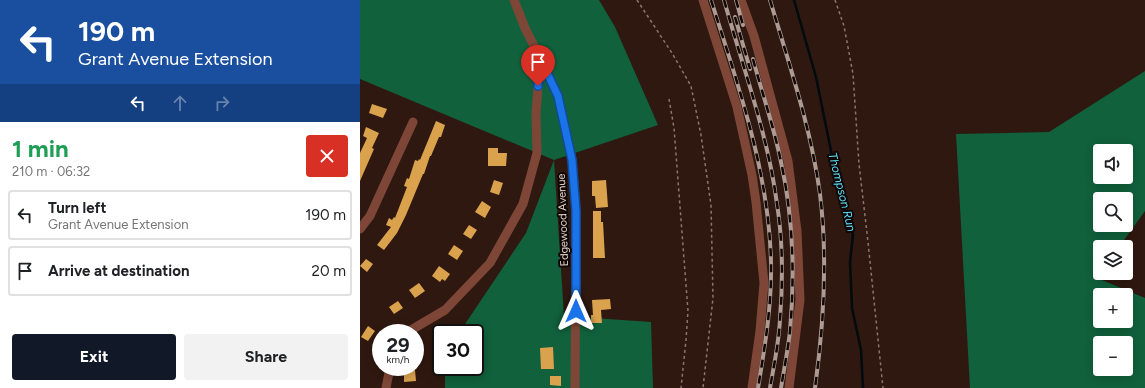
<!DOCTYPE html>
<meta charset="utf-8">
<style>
body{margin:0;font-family:Figtree,sans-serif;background:#f2f2f2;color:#202124;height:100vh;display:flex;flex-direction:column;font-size:15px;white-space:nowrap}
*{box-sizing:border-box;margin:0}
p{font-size:13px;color:#757577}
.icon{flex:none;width:22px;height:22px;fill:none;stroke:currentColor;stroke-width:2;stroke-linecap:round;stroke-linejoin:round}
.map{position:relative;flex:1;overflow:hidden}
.sheet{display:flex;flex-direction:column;background:#fff;width:360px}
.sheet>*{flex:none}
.banner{background:#1a4fa0;color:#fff;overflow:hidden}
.controls{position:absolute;left:733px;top:144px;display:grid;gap:8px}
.controls a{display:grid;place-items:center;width:40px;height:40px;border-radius:4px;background:#fff;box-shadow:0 2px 10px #0003;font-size:20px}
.speed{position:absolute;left:12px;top:324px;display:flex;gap:8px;font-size:20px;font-weight:700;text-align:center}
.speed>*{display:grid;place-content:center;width:52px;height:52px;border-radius:50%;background:#fff;box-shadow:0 2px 10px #0003;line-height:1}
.speed small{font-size:10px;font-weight:400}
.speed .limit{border:2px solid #111;border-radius:6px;background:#fff;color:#111}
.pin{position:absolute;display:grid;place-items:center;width:34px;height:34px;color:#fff;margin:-41px -17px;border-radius:50% 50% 50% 0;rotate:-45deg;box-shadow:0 0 4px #0007}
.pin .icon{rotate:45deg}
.me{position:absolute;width:44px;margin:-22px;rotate:0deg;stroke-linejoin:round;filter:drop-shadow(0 0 3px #0008)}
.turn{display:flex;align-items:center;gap:14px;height:84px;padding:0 12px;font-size:18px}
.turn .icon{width:52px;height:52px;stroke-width:2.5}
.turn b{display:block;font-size:28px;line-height:34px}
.lanes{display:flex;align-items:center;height:38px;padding:0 12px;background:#0003;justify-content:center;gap:20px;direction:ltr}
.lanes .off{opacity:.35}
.round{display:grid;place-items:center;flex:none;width:42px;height:42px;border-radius:4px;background:#f2f2f2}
.headline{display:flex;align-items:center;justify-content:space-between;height:68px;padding:0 12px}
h1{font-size:24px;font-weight:700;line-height:30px;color:#1e9e55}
.action{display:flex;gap:8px;margin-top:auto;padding:8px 12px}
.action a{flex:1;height:46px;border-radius:4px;background:#111827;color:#fff;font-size:16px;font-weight:700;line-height:46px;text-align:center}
.action a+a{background:#f2f2f2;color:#202124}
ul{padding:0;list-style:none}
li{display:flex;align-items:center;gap:12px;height:50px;margin:0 8px 6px;padding:0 4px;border:2px solid #e0e0e0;border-radius:4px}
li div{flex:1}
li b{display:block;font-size:15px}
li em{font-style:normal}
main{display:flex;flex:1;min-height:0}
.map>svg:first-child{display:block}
.forest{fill:#11613c;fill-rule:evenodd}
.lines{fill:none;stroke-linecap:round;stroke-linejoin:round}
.stream{stroke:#000b0e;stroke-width:2.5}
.building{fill:#daa24d}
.path{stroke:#8a776f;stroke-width:1.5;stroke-dasharray:3 3;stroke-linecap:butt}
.minor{stroke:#7e4637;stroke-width:9}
.rail-casing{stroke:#ad9b93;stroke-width:4}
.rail{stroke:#100704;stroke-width:2.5;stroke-dasharray:8;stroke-linecap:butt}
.route-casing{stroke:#114b97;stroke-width:10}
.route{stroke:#1a73e8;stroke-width:7}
.labels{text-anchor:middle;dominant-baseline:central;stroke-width:4;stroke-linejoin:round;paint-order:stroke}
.street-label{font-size:11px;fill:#e2d2cb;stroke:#100704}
.water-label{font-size:12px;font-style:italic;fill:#5bdffc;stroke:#100704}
</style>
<main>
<section class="sheet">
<div class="banner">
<div class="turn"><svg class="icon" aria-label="left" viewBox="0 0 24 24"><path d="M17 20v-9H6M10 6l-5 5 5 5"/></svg><div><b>190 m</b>Grant Avenue Extension</div></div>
<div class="lanes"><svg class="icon" aria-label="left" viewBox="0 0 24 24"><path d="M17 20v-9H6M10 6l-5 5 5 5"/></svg><svg class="icon off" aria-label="ahead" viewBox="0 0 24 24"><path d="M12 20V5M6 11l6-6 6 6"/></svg><svg class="icon off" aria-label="right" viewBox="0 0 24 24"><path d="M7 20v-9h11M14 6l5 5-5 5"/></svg></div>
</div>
<div class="headline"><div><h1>1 min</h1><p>210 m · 06:32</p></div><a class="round" style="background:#d93025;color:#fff"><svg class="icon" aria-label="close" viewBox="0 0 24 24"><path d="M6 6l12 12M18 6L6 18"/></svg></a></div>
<ul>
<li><svg class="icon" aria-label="left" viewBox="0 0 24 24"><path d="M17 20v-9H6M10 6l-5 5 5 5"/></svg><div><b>Turn left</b><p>Grant Avenue Extension</p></div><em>190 m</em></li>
<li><svg class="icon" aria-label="arrive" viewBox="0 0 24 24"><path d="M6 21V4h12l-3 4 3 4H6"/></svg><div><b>Arrive at destination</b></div><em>20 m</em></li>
</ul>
<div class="action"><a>Exit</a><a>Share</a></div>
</section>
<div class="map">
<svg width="785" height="388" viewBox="0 0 785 388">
<rect width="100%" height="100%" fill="#2f180f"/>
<!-- forest -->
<g class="forest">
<path d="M0,0h239l16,27 43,98 -104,35 10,156 87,6 2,66h-208v-21h30v-34h-16l67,-100 28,-73 -194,-81z"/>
<path d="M785,71v140l-26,36h-19l1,26 -4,5 48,20v90h-175l-14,-254 93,-2zM740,151h26v26h-26zM740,199h26v26h-26zM740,295h26v26h-26zM740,343h26v26h-26z"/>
</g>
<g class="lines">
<!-- stream -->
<path class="stream" d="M434,0l22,77 24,118 13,40 -3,27 2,46 9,42 2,38"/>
</g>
<!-- building -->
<g class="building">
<path d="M12,104l15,5 -4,9 -14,-5z"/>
<path d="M76,121l9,4 -4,12h-2l-8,19h-1l-6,18h-1l-17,41 -9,18 -13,17 -7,-5 14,-18 -5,-2 3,-7 3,2 2,-3 1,1 12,-31 -3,-1 3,-8 2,1 6,-19 3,1 1,-2 1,1z"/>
<path d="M6,127l13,6 -7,15 2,1 -14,32v-28l7,-15 -4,-2z"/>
<path d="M128,148h10v5h9l-1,13h-18z"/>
<path d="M134,180l9,3 -4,12 -9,-3z"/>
<path d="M246,180l2,27 -12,1 -1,-12h-3v-15z"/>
<path d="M122,201l9,6 -6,11 -10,-6z"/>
<path d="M233,211h8v11h2l2,36h-12z"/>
<path d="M109,225l8,5 -6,9 -8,-5z"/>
<path d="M94,245l9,6 -6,9 -9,-6z"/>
<path d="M6,259l7,5 -6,8 -7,-6z"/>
<path d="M79,266l11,8 -5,7 -3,-2 -2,3 -8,-6z"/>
<path d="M59,283l6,8 -10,7 -6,-8z"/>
<path d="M250,299l1,10 -10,1 1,13h-11v-8h2l-1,-15z"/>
<path d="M38,301l5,7 -9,6 -5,-7z"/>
<path d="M8,326l7,5 -7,10 -7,-4z"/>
<path d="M193,347l1,22h-13l-1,-21z"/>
<path d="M55,370l1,11 -12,1v-11z"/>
<path d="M190,376h11v10l-11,-1z"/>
</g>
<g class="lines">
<!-- path -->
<g class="path">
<path d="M277,0l35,53 19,33 10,49 10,70 2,93 -10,90"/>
<path d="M475,0l9,26 9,48 6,90 9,78 15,146"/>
<path d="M309,99l5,29 14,183 -2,29 -5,48"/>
</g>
<!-- minor -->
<g class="minor">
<path d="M343,0l34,107 15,68 4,27 8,81 -4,48 -8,57"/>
<path d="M381,0l13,36 34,125 9,70 3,69 -11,88"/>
<path d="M180,59l18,37 14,64 4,51 -1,177"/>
<path d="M0,229l10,-13 43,-94"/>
<path d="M46,333l39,-23 45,-47 33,-59 14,-51 -1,-39 4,-56 -15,-30 -11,-28"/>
<path d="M26,388l4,-21"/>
</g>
<!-- rail casing -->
<g class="rail-casing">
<g id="rail">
<path d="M351,0c27,85 58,172 60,262 1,42 -6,84 -13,126"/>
<path d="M364,0c19,68 44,135 53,204 6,38 6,77 3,115 -1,23 -6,46 -10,69"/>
<path d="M376,0l7,25"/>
<path d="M410,0c19,64 41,128 50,194 8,65 4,129 -5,194"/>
<path d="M375,17l15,52"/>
<path d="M393,59c9,34 21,68 28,103 12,54 14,113 9,169 -2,19 -6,38 -9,57"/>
</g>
</g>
<!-- rail -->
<use href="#rail" class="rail"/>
</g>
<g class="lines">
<!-- route casing -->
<g class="route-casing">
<path id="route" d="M178,86l2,-28 18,38 14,64 4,51v100"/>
</g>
<!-- route -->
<use href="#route" class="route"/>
</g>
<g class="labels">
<!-- street labels -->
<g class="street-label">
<text transform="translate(203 220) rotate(-92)">Edgewood Avenue</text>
</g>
<!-- water labels -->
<g class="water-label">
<text transform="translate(482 192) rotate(76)">Thompson Run</text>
</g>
</g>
</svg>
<div class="controls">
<a><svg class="icon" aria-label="sound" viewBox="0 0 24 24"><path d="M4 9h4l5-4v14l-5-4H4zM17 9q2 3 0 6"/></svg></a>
<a><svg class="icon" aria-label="search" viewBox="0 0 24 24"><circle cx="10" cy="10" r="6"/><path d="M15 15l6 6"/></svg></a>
<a><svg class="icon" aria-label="layers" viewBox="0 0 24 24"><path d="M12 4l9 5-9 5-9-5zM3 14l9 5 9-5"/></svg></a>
<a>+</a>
<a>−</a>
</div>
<div class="speed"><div>29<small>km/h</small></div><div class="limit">30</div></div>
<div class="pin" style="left:178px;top:86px;background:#d93025"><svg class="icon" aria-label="arrive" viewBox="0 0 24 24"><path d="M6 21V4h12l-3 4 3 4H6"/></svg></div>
<svg class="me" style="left:216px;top:311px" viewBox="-20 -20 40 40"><path d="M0-17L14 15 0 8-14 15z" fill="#1a73e8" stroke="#fff" stroke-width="4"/></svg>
</div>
</main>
